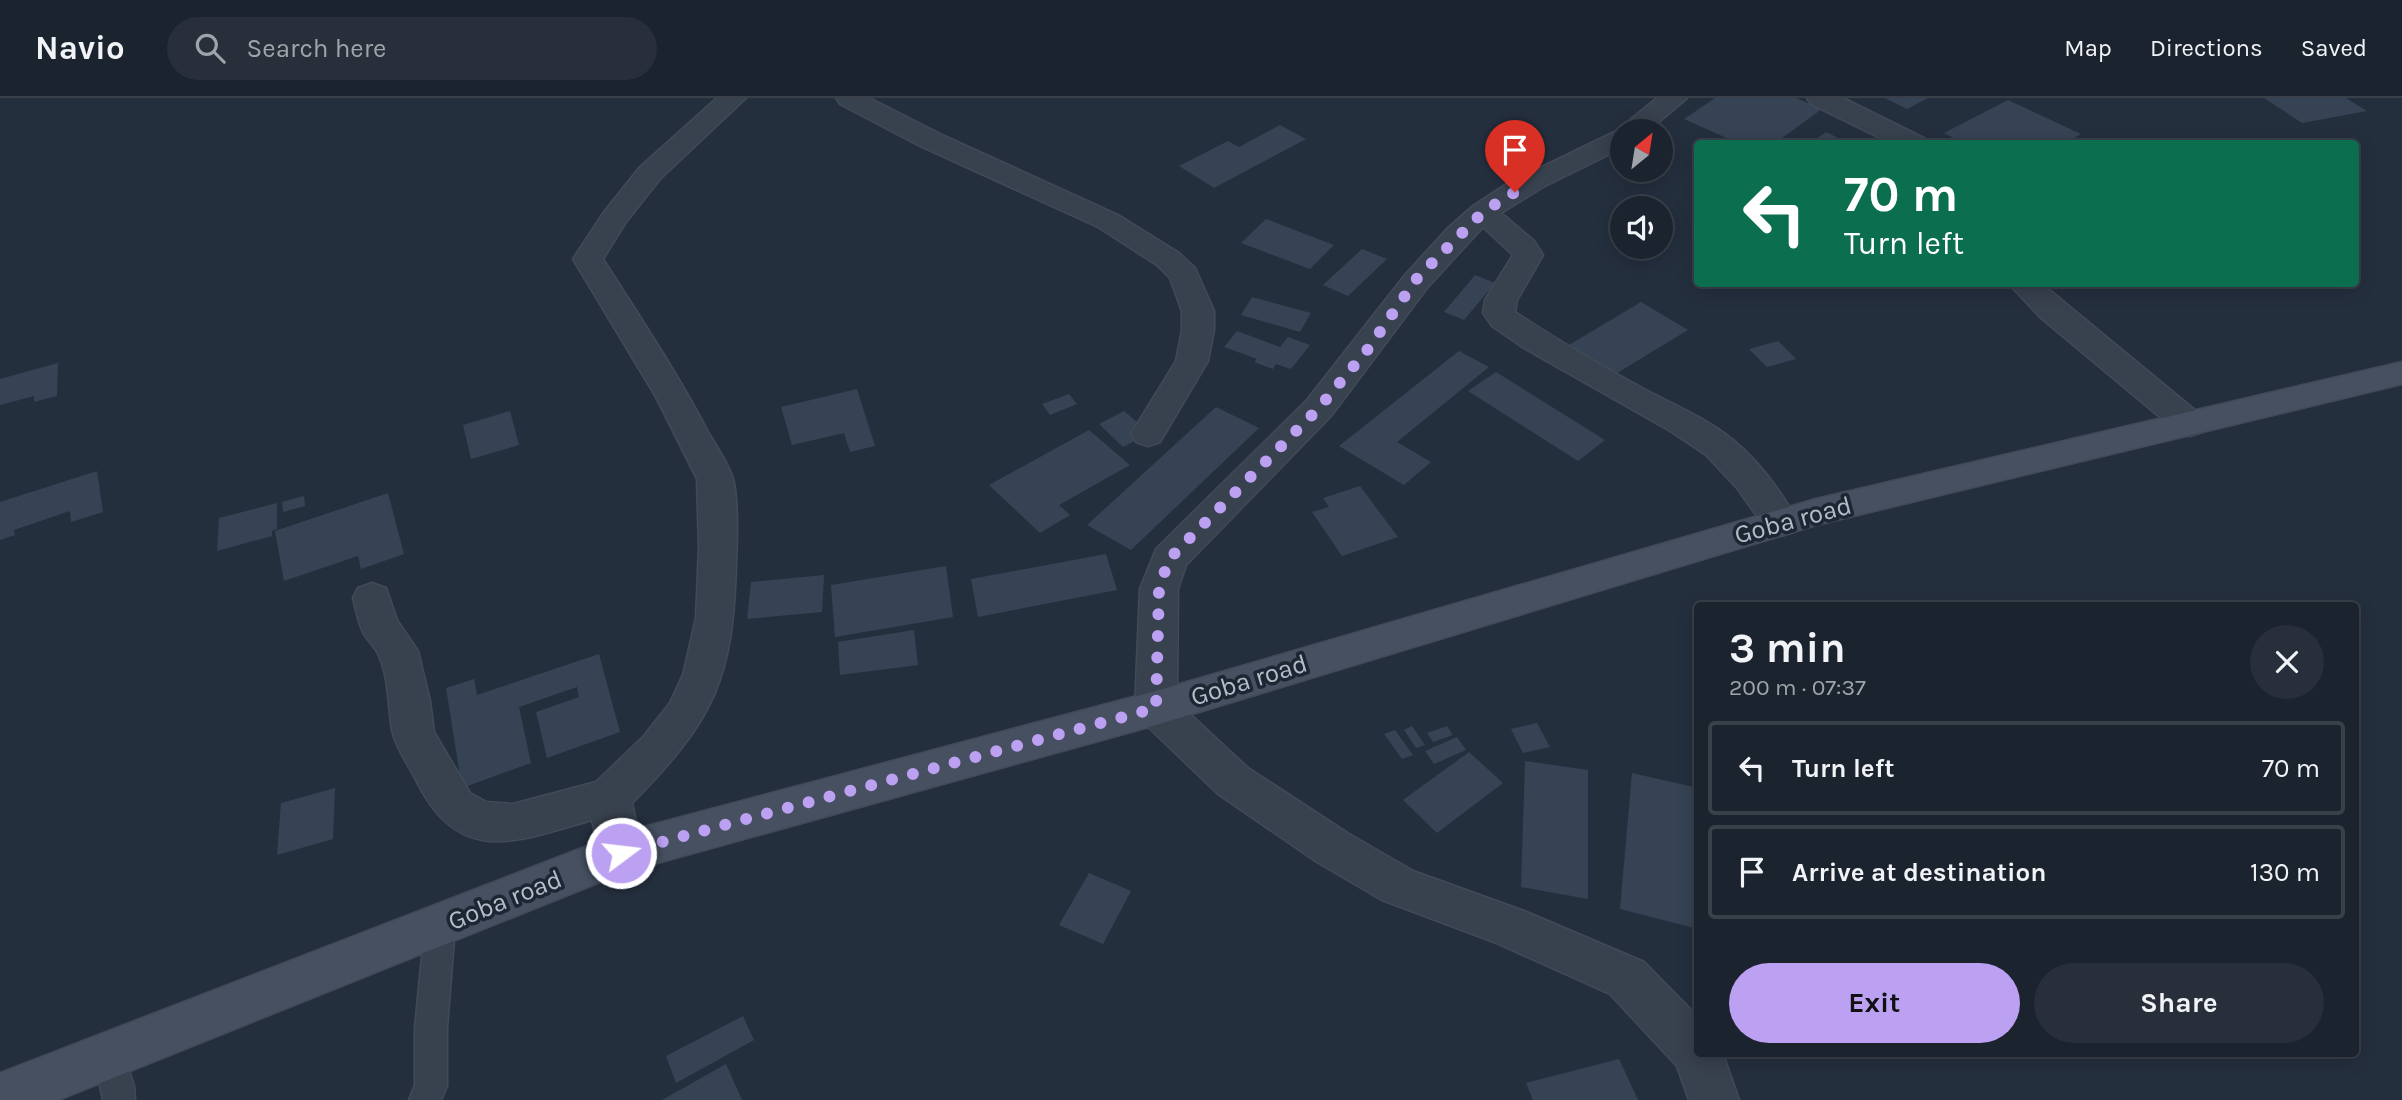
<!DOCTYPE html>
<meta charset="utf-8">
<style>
body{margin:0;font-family:Karla,sans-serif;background:#282f3a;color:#f1f3f6;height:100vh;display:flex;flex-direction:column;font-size:26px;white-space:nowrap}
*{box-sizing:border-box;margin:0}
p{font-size:23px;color:#a0a4aa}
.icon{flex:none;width:38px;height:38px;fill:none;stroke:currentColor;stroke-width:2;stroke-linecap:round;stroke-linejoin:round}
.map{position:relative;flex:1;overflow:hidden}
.drawer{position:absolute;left:1694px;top:504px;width:665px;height:455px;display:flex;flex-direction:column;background:#1b232e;border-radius:7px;box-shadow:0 4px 18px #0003,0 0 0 2px #39404a}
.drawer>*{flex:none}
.banner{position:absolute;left:1694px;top:42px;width:665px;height:147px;border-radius:7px;box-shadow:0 4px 18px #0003,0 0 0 2px #39404a;background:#0b6e4f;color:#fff;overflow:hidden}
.needle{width:46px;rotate:30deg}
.tools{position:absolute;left:1610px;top:21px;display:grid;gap:14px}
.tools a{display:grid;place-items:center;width:63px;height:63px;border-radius:50%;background:#1b232e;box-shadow:0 4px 18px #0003,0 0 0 2px #39404a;font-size:35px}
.pin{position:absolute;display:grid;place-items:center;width:60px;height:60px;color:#fff;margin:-72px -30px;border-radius:50% 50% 50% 0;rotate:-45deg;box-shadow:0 0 7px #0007}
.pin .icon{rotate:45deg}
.me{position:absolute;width:77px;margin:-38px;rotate:75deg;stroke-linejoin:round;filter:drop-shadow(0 0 5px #0008)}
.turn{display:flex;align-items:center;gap:24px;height:147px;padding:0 35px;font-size:32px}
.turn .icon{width:91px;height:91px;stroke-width:2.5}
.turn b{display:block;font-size:49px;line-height:60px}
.round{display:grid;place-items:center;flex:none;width:74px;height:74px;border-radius:37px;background:#282f3a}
.head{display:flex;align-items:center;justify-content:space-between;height:119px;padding:0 35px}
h1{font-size:42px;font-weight:700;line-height:52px}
.button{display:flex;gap:14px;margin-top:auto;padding:14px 35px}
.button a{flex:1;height:80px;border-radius:42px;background:#bca0f2;color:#111;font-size:28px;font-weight:700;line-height:80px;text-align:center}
.button a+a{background:#282f3a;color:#f1f3f6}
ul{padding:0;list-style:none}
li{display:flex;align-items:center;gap:21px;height:94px;margin:0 14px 10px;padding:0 21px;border:4px solid #39404a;border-radius:7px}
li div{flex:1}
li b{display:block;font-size:26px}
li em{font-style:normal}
header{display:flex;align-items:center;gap:42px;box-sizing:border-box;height:98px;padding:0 35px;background:#1b232e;border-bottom:2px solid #39404a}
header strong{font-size:33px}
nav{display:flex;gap:38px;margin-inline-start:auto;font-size:24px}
.search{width:490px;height:63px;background:#282f3a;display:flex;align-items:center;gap:18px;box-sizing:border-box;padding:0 24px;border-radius:38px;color:#a0a4aa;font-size:26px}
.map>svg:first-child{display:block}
.building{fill:#364354}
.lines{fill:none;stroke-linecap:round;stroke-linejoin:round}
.service-casing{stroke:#414a57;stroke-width:3}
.minor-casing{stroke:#414a57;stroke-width:3}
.secondary-casing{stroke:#414a57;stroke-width:3}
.service{fill:#38414e;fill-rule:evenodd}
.minor{fill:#38414e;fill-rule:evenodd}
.secondary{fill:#465061;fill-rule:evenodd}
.route{stroke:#bca0f2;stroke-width:12;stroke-dasharray:0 21.6}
.labels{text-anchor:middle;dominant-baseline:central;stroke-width:7;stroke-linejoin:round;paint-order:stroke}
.street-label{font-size:26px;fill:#b4bcc9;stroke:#1d2633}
</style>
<header>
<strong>Navio</strong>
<div class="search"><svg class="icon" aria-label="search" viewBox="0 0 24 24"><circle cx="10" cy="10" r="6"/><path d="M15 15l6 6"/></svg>Search here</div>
<nav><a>Map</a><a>Directions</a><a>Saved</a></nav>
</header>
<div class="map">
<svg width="2402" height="1002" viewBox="0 0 2402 1002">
<rect width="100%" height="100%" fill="#242f3e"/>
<!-- building -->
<g class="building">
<path d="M1715,0h81l26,11 -48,35h-34l-56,-25z"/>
<path d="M1885,0h43l-21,11z"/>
<path d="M2264,0h82l21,13 -65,12z"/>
<path d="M2008,2l73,34 -16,10h-100l-21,-11z"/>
<path d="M1280,27l26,14 -92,49 -35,-22 49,-25 11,6z"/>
<path d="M1826,34l25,12h-42z"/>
<path d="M1266,121l68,26 -24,24 -69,-26z"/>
<path d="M1362,151l25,10 -39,37 -25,-11z"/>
<path d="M1475,177l20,8 -31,37 -20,-8z"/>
<path d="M1252,199l59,16 -11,19 -59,-17z"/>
<path d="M1641,204l47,28 -74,45 -45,-30z"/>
<path d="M1237,233l43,16 8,-10 22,8 -19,24 -15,-5 -3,5 -19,-7 3,-3 -33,-12z"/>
<path d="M1778,243l18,18 -29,8 -18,-18z"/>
<path d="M1459,253l30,16 -92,75 34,20 -27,23 -65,-39z"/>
<path d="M58,265l-1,33 -23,6v-6l-34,9v-26z"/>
<path d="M1496,274l109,68 -27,21 -110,-70z"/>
<path d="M857,291l18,57 -25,6 -6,-19 -52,12 -11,-38z"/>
<path d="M1069,296l8,10 -27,11 -8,-11z"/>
<path d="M1216,309l43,21 -128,122 -44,-25z"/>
<path d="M510,313l9,34 -48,14 -8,-34z"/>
<path d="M1124,313l26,22 -27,14 -24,-23z"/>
<path d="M1089,332l41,35 -71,40 11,10 -30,18 -51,-48z"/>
<path d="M97,373l6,41 -32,10 -1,-11 -56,19 1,5 -15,5v-38z"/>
<path d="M1360,388l38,51 -56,19 -30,-44 17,-5 -6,-9z"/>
<path d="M388,395l16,61 -43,15 -3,-13 -74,25 -9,-50z"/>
<path d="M304,398l1,10 -22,6 -1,-10z"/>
<path d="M277,405v26l-5,2v5l-55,15 2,-33z"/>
<path d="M1106,456l11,36 -139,27 -7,-38z"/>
<path d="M946,468l7,51 -118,20 -4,-52z"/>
<path d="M824,477l-2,37 -75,7 4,-37z"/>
<path d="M914,532l4,35 -78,10 -2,-33z"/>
<path d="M599,556l21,78 -73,26 -11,-46 43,-15 -2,-10 -58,20 12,56 -69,25 -16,-100 28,-9 3,16z"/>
<path d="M1537,625l13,24 -27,6 -12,-24z"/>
<path d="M1412,628l13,19 -9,3 -12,-18z"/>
<path d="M1447,628l6,9 -20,7 -6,-9z"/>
<path d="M1395,632l18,25 -11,4 -18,-25z"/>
<path d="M1457,639l9,13 -32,14 -9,-13z"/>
<path d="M1469,654l34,31 -66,50 -34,-33z"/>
<path d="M1525,663l63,9v129l-67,-12z"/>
<path d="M1632,675l66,15v141l-78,-20z"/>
<path d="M335,690l-2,51 -56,16 4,-52z"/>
<path d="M1089,775l42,18 -28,53 -44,-19z"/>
<path d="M743,918l11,24 -78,43 -10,-27z"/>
<path d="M1619,961l19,41h-105l-7,-17z"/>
<path d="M726,966l16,36h-80z"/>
</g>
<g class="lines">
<!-- service casing -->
<g class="service-casing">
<g id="service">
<path d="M440,814l10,4 5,10 -8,102v58l-6,14h-32l6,-15v-57l10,-102 5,-10z"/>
<path d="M109,941l11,4 14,43 1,14h-32l-10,-46 5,-11z"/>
</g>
</g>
<!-- minor casing -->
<g class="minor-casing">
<g id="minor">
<path d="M717,0h29l-86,81 -34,43 -23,37c36,57 74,113 105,173 8,14 20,31 25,47 5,19 4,64 3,85 -3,116 -22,156 -104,239l11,50 -6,14 -16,6 -16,-6 -6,-14 -7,-33c-78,22 -133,48 -177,-42 -8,-15 -20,-32 -23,-48 -4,-24 -3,-52 -13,-74 -3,-8 -11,-15 -15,-22 -6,-11 -8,-24 -11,-36l5,-10 14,-5 14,5 11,32 21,31 12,50 4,31 36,61 16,9 27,2 83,-22 47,-45 27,-34 13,-28 13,-57 3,-70 -2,-69 -41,-82 -83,-138 31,-47 36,-45z"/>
<path d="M836,0h33l71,36 178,81 61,38 16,15 19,43v19l-6,31 -48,81 -12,4 -12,-4 -5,-8 45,-73 6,-31v-19l-12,-33 -13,-13 -59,-38 -178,-81 -80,-42z"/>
<path d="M1657,0h30l-39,33h-26v17l-79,39 -42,26 33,28 9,14 -26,45 -2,12c42,28 85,53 129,77 30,16 62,29 89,51 27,22 49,53 66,83l-5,9 -13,4 -13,-4 -31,-44 -31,-33 -34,-23 -148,-84 -32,-22 -9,-13 2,-13 28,-45 -30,-28 -56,61 -96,128 -145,149 -8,24 -1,113 71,66 101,66 64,37 111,40 120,51 54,55v37h25l16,46h-50l-12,-34 -67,-72 -116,-52 -112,-42 -65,-38 -99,-68 -77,-74 -6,-12 5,-119 16,-40 151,-149 98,-125 43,-47 25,-22 32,-21 113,-55z"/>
<path d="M1807,0h36l81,40 3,6h-35l-81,-40z"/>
<path d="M2009,186h33l160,132 5,8 -5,8 -12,4 -12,-4 -138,-115z"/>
</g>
</g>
<!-- secondary casing -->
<g class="secondary-casing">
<path id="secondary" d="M2402,264v22l-586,141 -660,200 -531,147 -567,228h-58v-27l621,-240 535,-142 660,-192z"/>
</g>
<!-- service -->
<use href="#service" class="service"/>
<!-- minor -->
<use href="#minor" class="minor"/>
<!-- secondary -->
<use href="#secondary" class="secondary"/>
</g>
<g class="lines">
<!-- route -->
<path class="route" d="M621,755l535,-145 3,-119 10,-30 149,-150 50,-60 50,-72 65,-65 32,-20"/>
</g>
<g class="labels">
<!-- street labels -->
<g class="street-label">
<text transform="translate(1793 422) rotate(-15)">Goba road</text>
<text transform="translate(1249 582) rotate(-17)">Goba road</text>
<text transform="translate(505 802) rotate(-22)">Goba road</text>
</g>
</g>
</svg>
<div class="tools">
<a><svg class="needle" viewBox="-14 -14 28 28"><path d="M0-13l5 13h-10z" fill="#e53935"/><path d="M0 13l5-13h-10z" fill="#a0a4aa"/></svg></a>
<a><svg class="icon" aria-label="sound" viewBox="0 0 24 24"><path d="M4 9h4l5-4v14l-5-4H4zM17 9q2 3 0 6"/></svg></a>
</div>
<div class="pin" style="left:1515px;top:94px;background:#d93025"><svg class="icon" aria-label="arrive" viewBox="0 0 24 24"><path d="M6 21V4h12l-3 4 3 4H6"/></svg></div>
<svg class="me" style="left:621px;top:755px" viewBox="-20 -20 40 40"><circle r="17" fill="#bca0f2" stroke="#fff" stroke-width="3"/><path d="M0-11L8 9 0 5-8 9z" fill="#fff"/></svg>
<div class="banner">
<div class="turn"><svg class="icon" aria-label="left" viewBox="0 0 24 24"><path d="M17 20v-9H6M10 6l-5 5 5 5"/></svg><div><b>70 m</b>Turn left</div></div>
</div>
<section class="drawer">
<div class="head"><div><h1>3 min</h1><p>200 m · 07:37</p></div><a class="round"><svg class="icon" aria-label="close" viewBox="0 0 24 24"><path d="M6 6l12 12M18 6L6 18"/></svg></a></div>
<ul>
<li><svg class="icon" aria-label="left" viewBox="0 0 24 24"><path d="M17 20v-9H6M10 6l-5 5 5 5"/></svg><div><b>Turn left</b></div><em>70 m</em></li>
<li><svg class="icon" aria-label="arrive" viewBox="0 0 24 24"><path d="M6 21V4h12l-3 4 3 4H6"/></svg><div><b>Arrive at destination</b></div><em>130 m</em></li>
</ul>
<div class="button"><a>Exit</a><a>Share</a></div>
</section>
</div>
